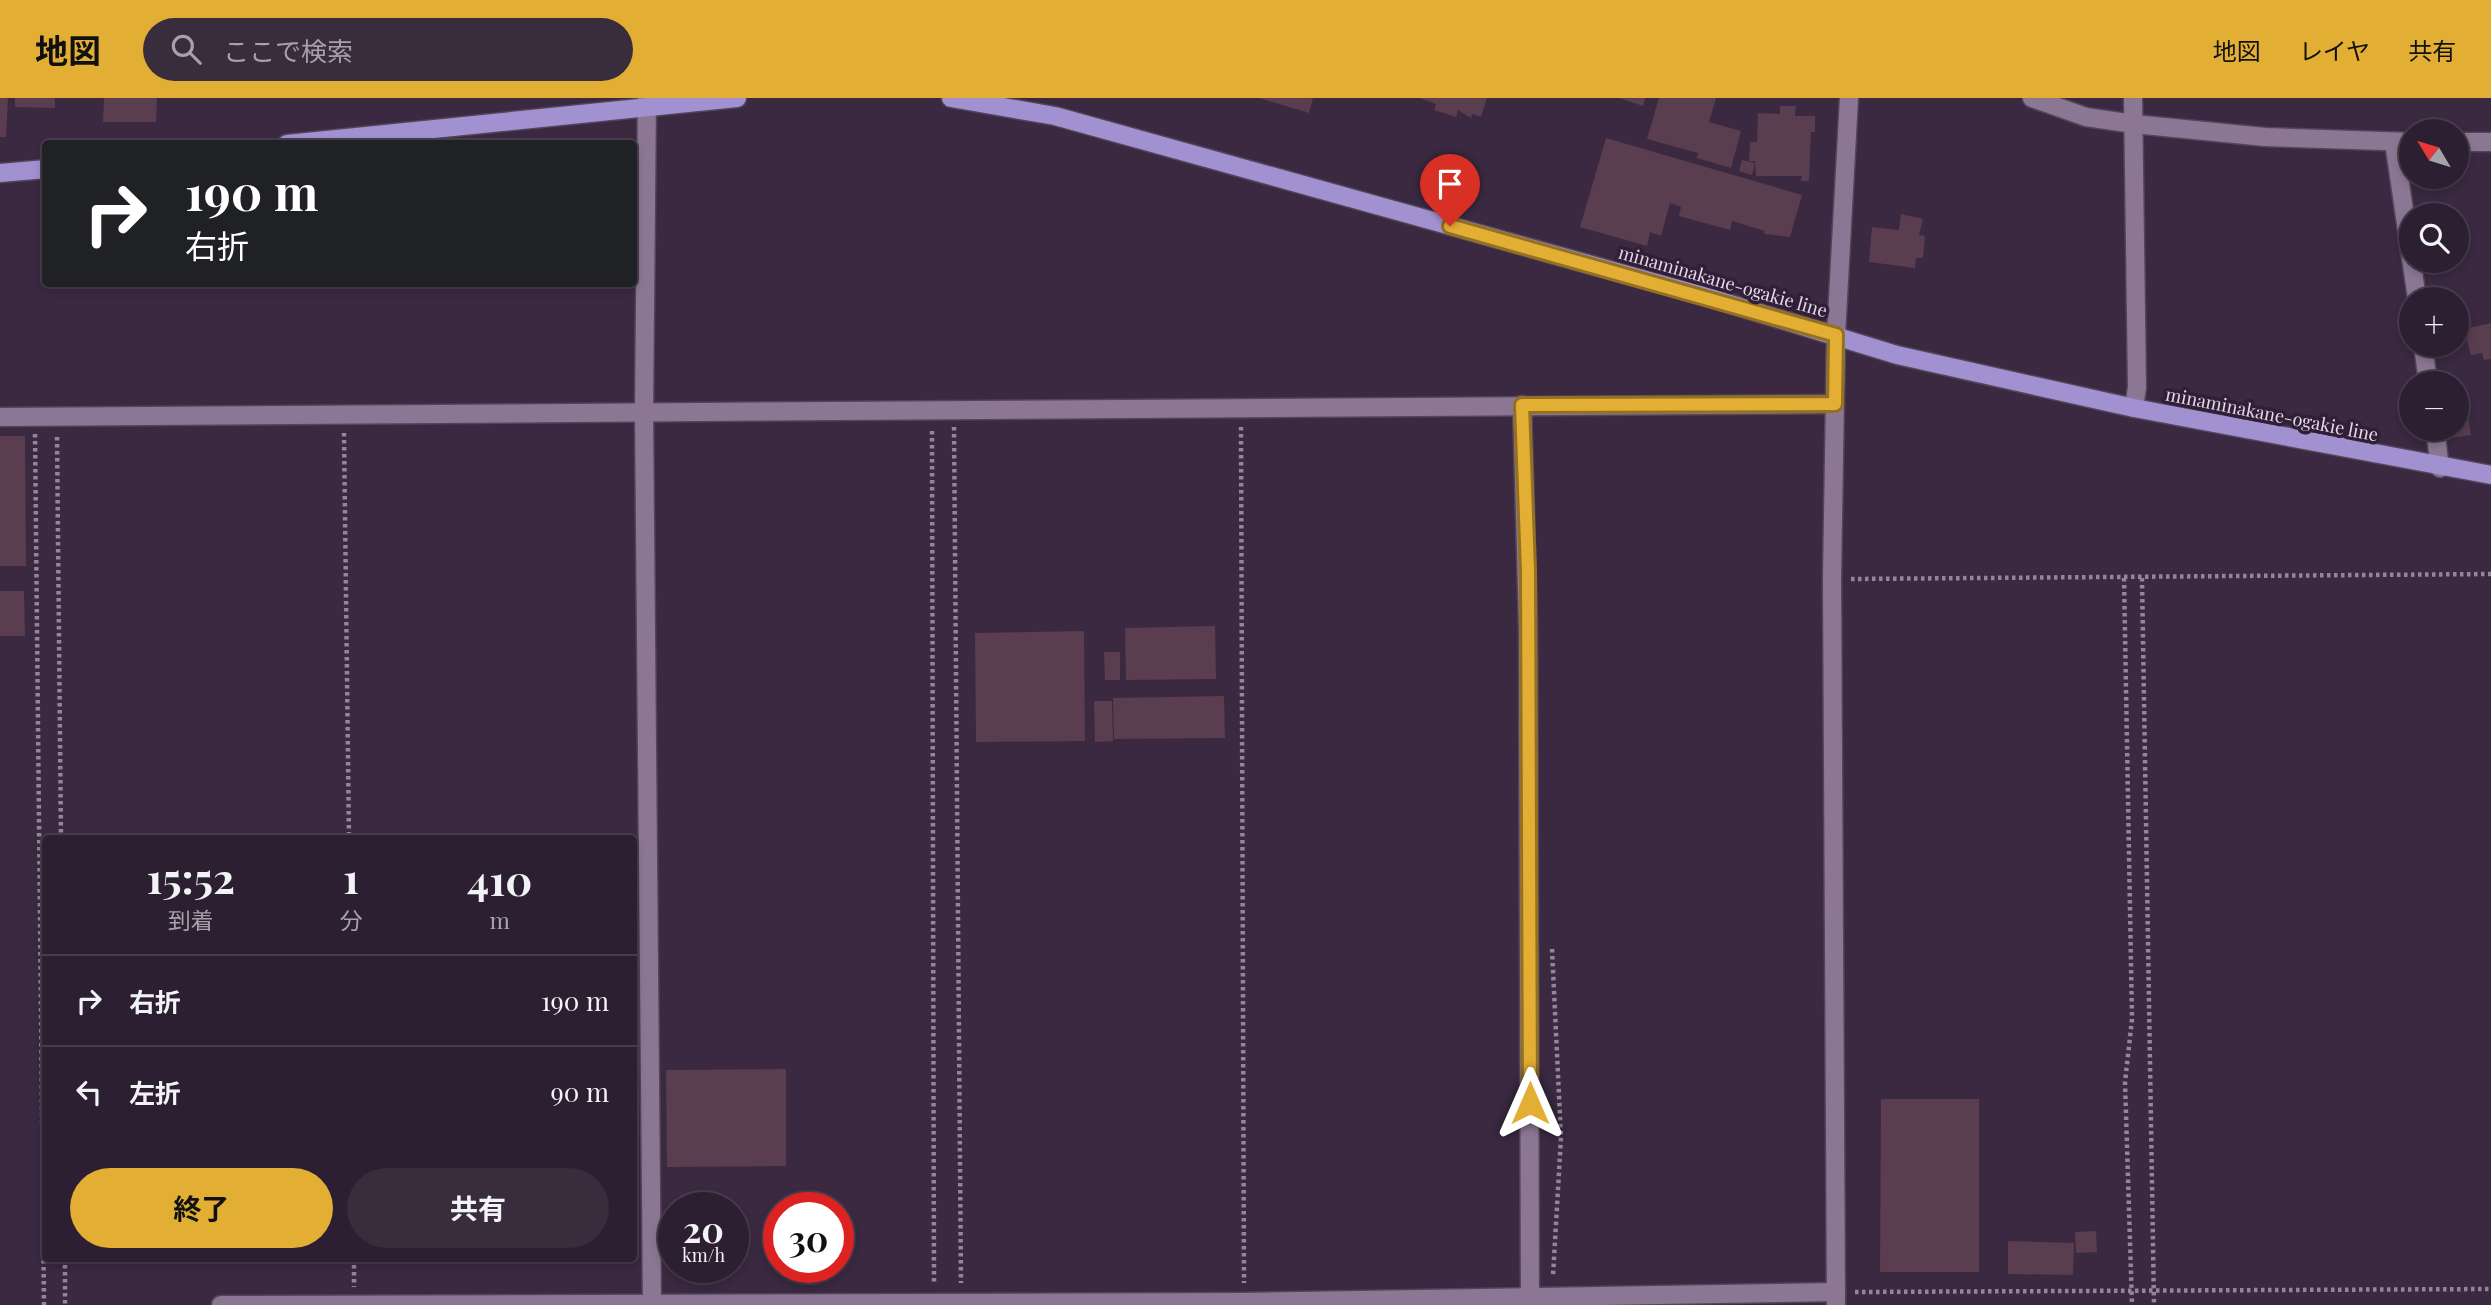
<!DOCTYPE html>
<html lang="ja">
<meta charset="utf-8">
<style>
body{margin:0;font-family:"Playfair Display","Noto Sans JP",serif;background:#382c3d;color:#f1f3f6;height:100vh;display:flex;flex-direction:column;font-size:26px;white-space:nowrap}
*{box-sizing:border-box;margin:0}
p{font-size:23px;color:#a6a2ab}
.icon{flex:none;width:38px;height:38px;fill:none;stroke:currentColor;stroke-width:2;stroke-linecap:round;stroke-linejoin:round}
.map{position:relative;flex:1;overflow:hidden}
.sheet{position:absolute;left:42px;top:737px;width:595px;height:427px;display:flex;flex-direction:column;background:#2c1f31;border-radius:7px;box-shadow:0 4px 10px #0003,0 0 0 2px #483d4d}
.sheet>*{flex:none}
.top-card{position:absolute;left:42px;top:42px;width:595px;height:147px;border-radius:7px;box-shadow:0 4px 10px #0003,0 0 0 2px #483d4d;background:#202124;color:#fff;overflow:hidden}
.needle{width:46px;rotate:308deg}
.controls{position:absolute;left:2399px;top:21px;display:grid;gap:14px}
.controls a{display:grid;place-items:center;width:70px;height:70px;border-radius:50%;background:#2c1f31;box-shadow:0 4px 10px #0003,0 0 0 2px #483d4d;font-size:35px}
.speed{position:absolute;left:658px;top:1094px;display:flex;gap:14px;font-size:35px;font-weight:700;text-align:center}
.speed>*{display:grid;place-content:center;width:91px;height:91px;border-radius:50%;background:#2c1f31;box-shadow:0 4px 10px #0003,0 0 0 2px #483d4d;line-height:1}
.speed small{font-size:18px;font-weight:400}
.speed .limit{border:10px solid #d22;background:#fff;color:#111}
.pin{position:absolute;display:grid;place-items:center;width:60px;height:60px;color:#fff;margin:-72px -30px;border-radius:50% 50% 50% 0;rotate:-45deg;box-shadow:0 0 7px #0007}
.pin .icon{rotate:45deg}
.me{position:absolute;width:77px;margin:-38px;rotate:0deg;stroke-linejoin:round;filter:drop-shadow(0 0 5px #0008)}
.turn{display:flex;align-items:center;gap:24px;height:147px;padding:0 28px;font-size:32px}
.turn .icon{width:91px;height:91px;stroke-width:2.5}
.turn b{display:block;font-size:49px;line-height:60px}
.eta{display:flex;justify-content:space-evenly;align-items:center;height:119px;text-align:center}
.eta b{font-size:42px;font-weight:700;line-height:49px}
.cta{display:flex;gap:14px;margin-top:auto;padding:14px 28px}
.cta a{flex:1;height:80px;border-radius:42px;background:#e3ae34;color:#111;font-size:28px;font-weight:700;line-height:80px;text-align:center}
.cta a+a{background:#382c3d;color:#f1f3f6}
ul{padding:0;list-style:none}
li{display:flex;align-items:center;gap:21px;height:91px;padding:0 28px;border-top:2px solid #483d4d}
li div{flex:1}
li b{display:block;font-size:26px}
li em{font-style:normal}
header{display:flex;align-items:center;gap:42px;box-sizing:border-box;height:98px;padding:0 35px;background:#e3ae34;color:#111}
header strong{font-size:33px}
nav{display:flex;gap:38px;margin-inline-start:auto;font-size:24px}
.search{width:490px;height:63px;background:#382c3d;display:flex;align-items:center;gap:18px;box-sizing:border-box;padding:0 24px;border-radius:38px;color:#a6a2ab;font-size:26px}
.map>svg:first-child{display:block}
.building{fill:#5a3d4f}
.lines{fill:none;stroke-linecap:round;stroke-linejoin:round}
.minor-casing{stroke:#534559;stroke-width:21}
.major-casing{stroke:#534559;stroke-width:21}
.path{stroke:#938699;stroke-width:4.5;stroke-dasharray:3.5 3.5;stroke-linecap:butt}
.minor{stroke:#8b7793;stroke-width:18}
.major{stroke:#a191d0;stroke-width:18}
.route-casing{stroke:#947122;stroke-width:18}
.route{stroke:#e3ae34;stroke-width:12}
.labels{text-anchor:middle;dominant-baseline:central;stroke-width:7;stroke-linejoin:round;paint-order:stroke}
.street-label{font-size:18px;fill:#e3d8e8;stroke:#301f36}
</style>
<header>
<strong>地図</strong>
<div class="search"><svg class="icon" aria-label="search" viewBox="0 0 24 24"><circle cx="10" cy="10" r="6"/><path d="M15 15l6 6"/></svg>ここで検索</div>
<nav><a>地図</a><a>レイヤ</a><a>共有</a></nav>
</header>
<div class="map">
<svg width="2491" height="1207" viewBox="0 0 2491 1207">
<rect width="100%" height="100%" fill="#3a2941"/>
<!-- building -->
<g class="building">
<path d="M0,0h8l-2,39h-6z"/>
<path d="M15,0h40v10l-40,-1z"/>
<path d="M104,0h53l-1,24h-53z"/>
<path d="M1259,0h54l-4,15z"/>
<path d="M1419,0h68l-6,19 -9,-3 -1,4 -13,-8 -2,7 -22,-7 2,-6z"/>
<path d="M1619,0h26l-2,8z"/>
<path d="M1659,0h57l-7,24 32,9 -10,37 -34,-10 1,-5 -51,-14z"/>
<path d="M1780,8h16l-1,10h20v16h-4l-2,49h-8l1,-5h-46l-1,-15h-6l1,-19h7l1,-29 22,1z"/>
<path d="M1606,40l196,57 -12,42 -26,-3 1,-3 -33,-10 -2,9 -51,-14 2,-9 -11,-4 -9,33 -11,-4 -3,14 -67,-19z"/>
<path d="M1742,62l13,3 -3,12 -13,-4z"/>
<path d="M1901,116l22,5 -4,16 6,1 -2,22h-7l-1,10 -46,-6 3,-35 27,3z"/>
<path d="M2491,225v36l-7,1 -2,-7 -11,2 -7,-26z"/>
<path d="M2457,288h5l2,5 7,44 -21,3 -1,-9h8z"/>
<path d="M0,338h25l1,130h-26z"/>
<path d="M0,493h24l1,45h-25z"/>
<path d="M1215,528l1,53 -90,1 -1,-52z"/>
<path d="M1084,533l1,110 -109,1 -1,-109z"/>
<path d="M1104,554h16v28h-15z"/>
<path d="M1224,598l1,42 -111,1 -1,-41z"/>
<path d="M1094,603h18l1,40 -18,1z"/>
<path d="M786,971v97l-119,1 -1,-97z"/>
<path d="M1881,1001h98v173h-99z"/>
<path d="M2096,1133l1,21 -21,1 -1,-21z"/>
<path d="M2008,1143l66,2 -1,32 -65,-1z"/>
</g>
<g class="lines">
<!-- minor casing -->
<g class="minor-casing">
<g id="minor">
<path d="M647,0l-3,314 8,893"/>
<path d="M2032,0l54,19 48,7 131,13 147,5"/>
<path d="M2133,0l4,289 -3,21"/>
<path d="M2394,44l23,157"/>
<path d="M2457,44h34"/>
<path d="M2423,247l5,38"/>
<path d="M1522,307l6,222 2,678"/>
<path d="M0,319l1835,-13"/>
<path d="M2435,331l5,39"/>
<path d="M221,1207l1023,-3 592,-10"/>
<path d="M1836,1207l-4,-726 4,-244 13,-237"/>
</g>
</g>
<!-- major casing -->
<g class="major-casing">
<g id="major">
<path d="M951,0l104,18 659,183 183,56 237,53 357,67"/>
<path d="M287,46l450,-46"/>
<path d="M0,75l46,-4"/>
</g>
</g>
<!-- path -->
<g class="path">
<path d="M954,329l7,856"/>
<path d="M1241,329l3,856"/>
<path d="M932,333l2,852"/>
<path d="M344,335l5,405"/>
<path d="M35,336l9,871"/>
<path d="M57,339l4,401"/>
<path d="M2124,480l8,441 -7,63 7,223"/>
<path d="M2142,480l12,727"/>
<path d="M1851,481l640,-5"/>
<path d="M1552,851l9,188 -8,139"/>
<path d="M65,1160v47"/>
<path d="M354,1160v29"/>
<path d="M1855,1194l636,-3"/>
</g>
<!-- minor -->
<use href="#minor" class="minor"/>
<!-- major -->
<use href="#major" class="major"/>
</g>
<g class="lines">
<!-- route casing -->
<g class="route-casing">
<path id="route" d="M1450,128l386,109 -1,69 -313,1 6,166 2,532"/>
</g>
<!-- route -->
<use href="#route" class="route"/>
</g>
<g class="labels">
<!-- street labels -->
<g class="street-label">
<text transform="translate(1723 183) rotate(16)">minaminakane-ogakie line</text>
<text transform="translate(2272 316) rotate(11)">minaminakane-ogakie line</text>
</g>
</g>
</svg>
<div class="controls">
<a><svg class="needle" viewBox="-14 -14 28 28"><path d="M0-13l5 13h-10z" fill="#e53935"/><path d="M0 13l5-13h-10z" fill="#a6a2ab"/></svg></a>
<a><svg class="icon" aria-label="search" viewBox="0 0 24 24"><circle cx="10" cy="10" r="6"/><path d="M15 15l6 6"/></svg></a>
<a>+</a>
<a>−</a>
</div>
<div class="speed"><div>20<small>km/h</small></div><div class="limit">30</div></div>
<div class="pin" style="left:1450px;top:128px;background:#d93025"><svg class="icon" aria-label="arrive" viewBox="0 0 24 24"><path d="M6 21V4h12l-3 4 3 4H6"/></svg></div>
<svg class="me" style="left:1530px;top:1005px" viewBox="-20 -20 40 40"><path d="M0-17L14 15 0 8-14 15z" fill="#e3ae34" stroke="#fff" stroke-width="4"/></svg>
<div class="top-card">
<div class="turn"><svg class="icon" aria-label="right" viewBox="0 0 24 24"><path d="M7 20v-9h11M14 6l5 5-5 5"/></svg><div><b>190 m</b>右折</div></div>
</div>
<section class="sheet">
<div class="eta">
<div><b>15:52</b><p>到着</p></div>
<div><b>1</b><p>分</p></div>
<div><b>410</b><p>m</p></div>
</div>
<ul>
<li><svg class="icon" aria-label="right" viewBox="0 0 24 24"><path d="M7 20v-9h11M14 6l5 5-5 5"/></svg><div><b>右折</b></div><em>190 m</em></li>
<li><svg class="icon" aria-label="left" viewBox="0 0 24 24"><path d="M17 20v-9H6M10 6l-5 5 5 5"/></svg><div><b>左折</b></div><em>90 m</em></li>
</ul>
<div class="cta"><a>終了</a><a>共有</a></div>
</section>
</div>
